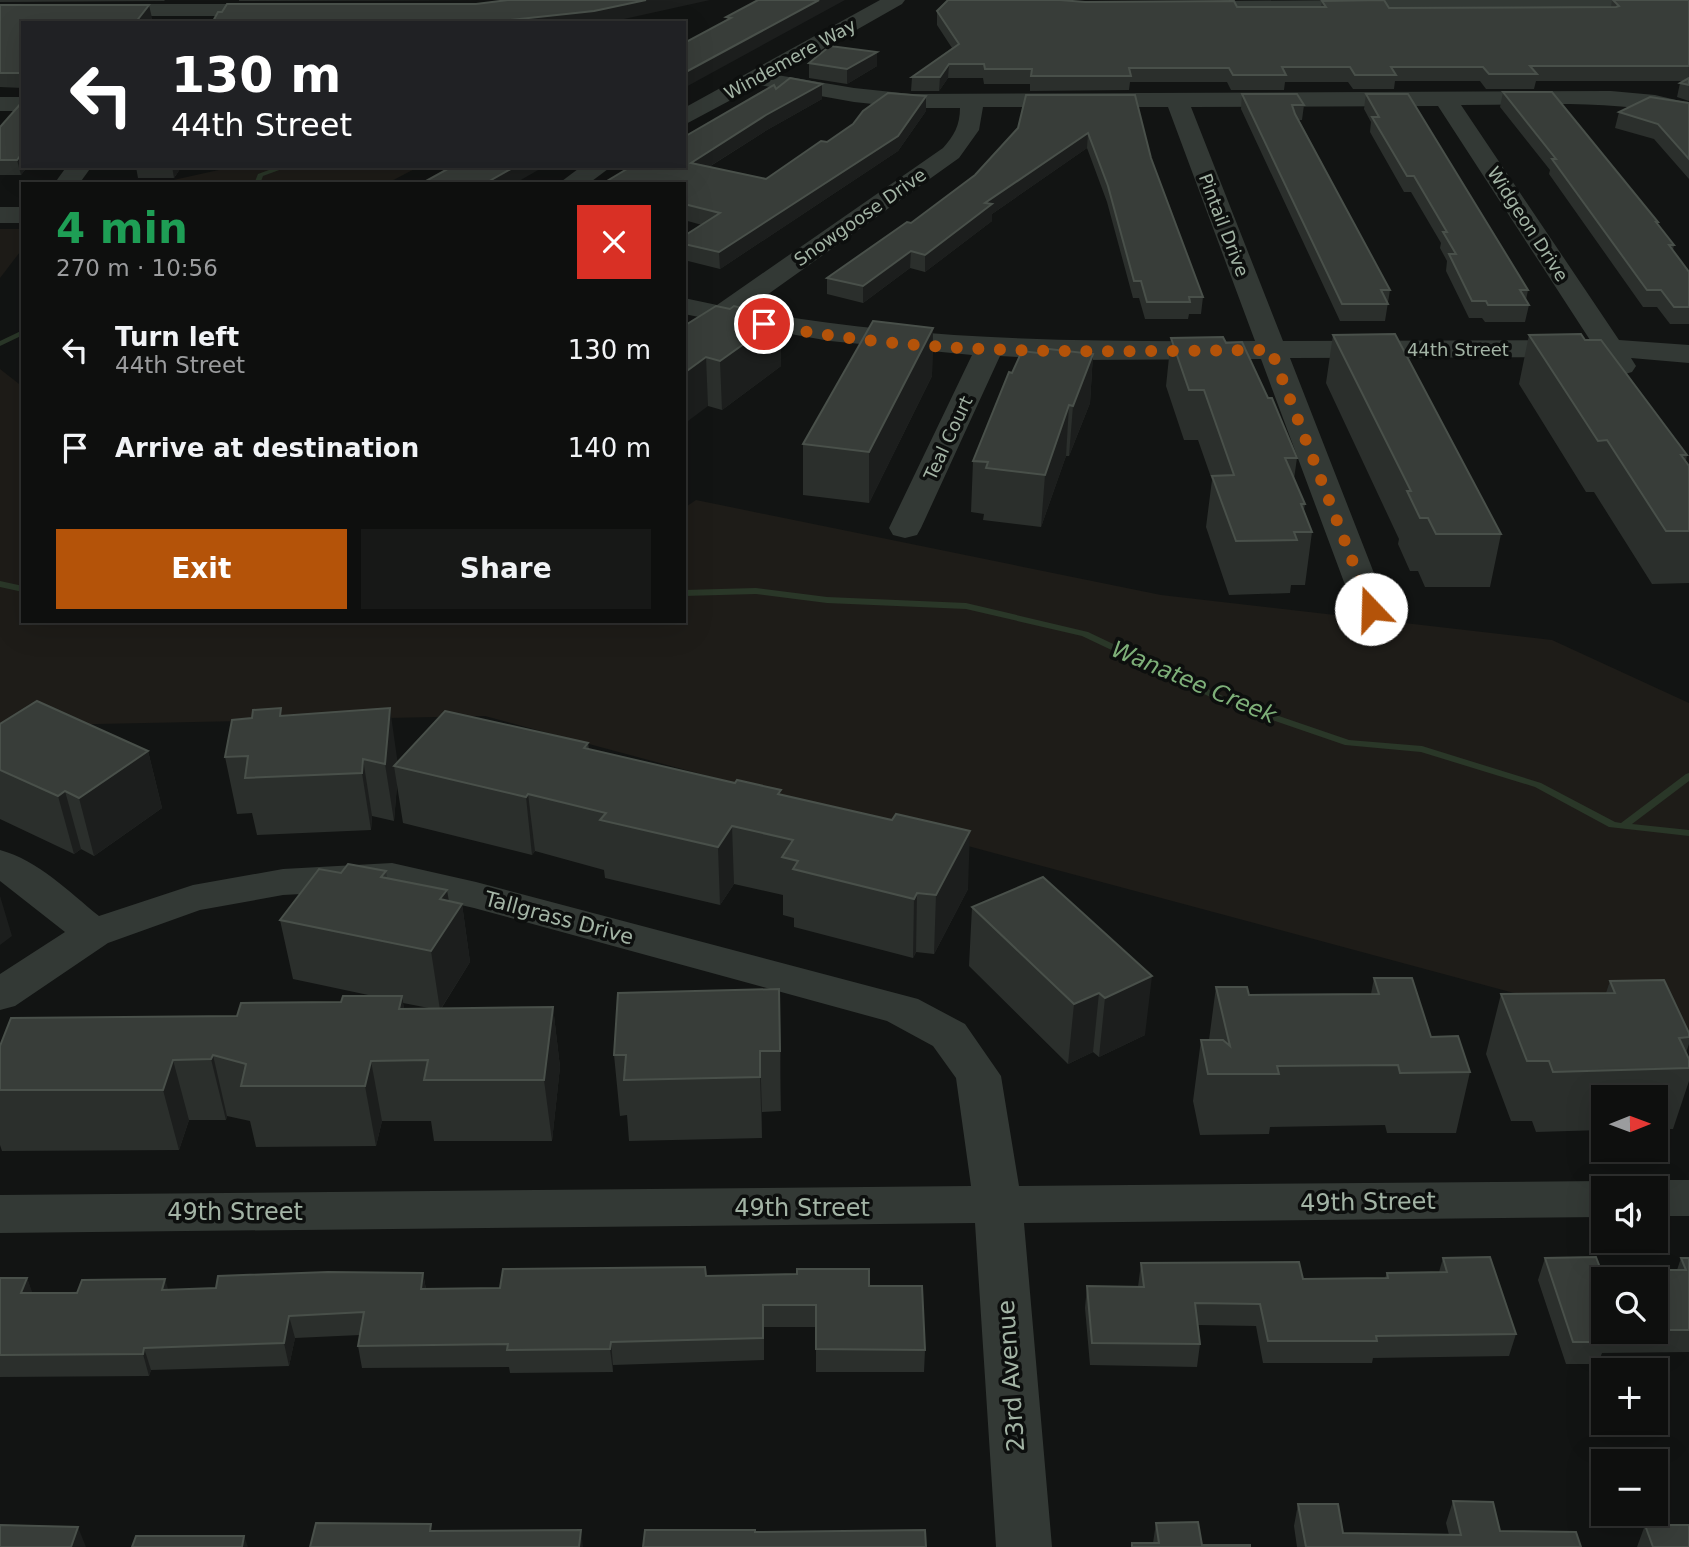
<!DOCTYPE html>
<meta charset="utf-8">
<style>
body{margin:0;font-family:"DejaVu Sans",sans-serif;background:#171817;color:#f1f3f6;height:100vh;display:flex;flex-direction:column;font-size:26px;white-space:nowrap}
*{box-sizing:border-box;margin:0}
p{font-size:23px;color:#9b9c9e}
.icon{flex:none;width:38px;height:38px;fill:none;stroke:currentColor;stroke-width:2;stroke-linecap:round;stroke-linejoin:round}
.map{position:relative;flex:1;overflow:hidden}
.side{position:absolute;left:21px;top:182px;width:665px;height:441px;display:flex;flex-direction:column;background:#0e0f0e;border-radius:0px;box-shadow:0 7px 28px #0002,0 0 0 2px #2e2f2e}
.side>*{flex:none}
.hud{position:absolute;left:21px;top:21px;width:665px;height:147px;border-radius:0px;box-shadow:0 7px 28px #0002,0 0 0 2px #2e2f2e;background:#202124;color:#fff;overflow:hidden}
.needle{width:46px;rotate:89deg}
.tools{position:absolute;left:1591px;top:1085px;display:grid;gap:14px}
.tools a{display:grid;place-items:center;width:77px;height:77px;border-radius:0px;background:#0e0f0e;box-shadow:0 7px 28px #0002,0 0 0 2px #2e2f2e;font-size:35px}
.pin{position:absolute;display:grid;place-items:center;width:60px;height:60px;color:#fff;margin:-30px;border:4px solid #fff;border-radius:50%;box-shadow:0 2px 7px #0007}
.me{position:absolute;width:77px;margin:-38px;rotate:339deg;stroke-linejoin:round;filter:drop-shadow(0 0 5px #0008)}
.turn{display:flex;align-items:center;gap:24px;height:147px;padding:0 35px;font-size:32px}
.turn .icon{width:91px;height:91px;stroke-width:2.5}
.turn b{display:block;font-size:49px;line-height:60px}
.round{display:grid;place-items:center;flex:none;width:74px;height:74px;border-radius:0px;background:#171817}
.head{display:flex;align-items:center;justify-content:space-between;height:119px;padding:0 35px}
h1{font-size:42px;font-weight:700;line-height:52px;color:#1e9e55}
.action{display:flex;gap:14px;margin-top:auto;padding:14px 35px}
.action a{flex:1;height:80px;border-radius:0px;background:#b45309;color:#fff;font-size:28px;font-weight:700;line-height:80px;text-align:center}
.action a+a{background:#171817;color:#f1f3f6}
ul{padding:0;list-style:none}
li{display:flex;align-items:center;gap:21px;height:98px;padding:0 35px}
li div{flex:1}
li b{display:block;font-size:26px}
li em{font-style:normal}
.map>svg:first-child{display:block}
.green{fill:#1e1c18}
.lines{fill:none;stroke-linecap:round;stroke-linejoin:round}
.stream{fill:#2a3728;fill-rule:evenodd}
.minor{fill:#333935;fill-rule:evenodd}
.wall{fill:#2b2f2c;fill-rule:evenodd}
.shaded-wall{fill:#1c1e1d}
.building{fill:#383d39;stroke:#49504a;stroke-width:2}
.route{stroke:#b45309;stroke-width:12;stroke-dasharray:0 21.6}
.labels{text-anchor:middle;dominant-baseline:central;stroke-width:7;stroke-linejoin:round;paint-order:stroke}
.far-street-label{font-size:18px;fill:#a3b4a5;stroke:#0d0f0e}
.street-label{font-size:21px;fill:#a3b4a5;stroke:#0d0f0e}
.water-label{font-size:23px;font-style:italic;fill:#7eb079;stroke:#0d0f0e}
.near-street-label{font-size:24px;fill:#a3b4a5;stroke:#0d0f0e}
</style>
<div class="map">
<svg width="1689" height="1547" viewBox="0 0 1689 1547">
<rect width="100%" height="100%" fill="#121413"/>
<!-- green -->
<g class="green">
<path d="M237,166h183l-34,18h-231z"/>
<path d="M0,229h23v19l-23,30z"/>
<path d="M0,369l23,18v234h661v-113l12,-8 465,95 391,45 137,63v337l-1204,-324 -485,10z"/>
</g>
<g class="lines">
<!-- stream -->
<g class="stream">
<path d="M280,166h10l-27,10 -3,8h-6l4,-10z"/>
<path d="M23,330v5l-23,11v-5z"/>
<path d="M0,581l23,5v6l-23,-5z"/>
<path d="M756,588l71,9 139,6 122,29 141,67 120,41 73,6 119,37 74,39 6,1 65,-49 3,-1v8l-57,43 57,6v6l-80,-9 -74,-40 -114,-35 -76,-7 -122,-42 -141,-67 -116,-27 -139,-6 -71,-9 -72,2v-6z"/>
</g>
<!-- minor -->
<g class="minor">
<path d="M880,0h25l-3,4 -125,71 77,13 57,6 700,-3 44,4 34,8v14c-75,-18 -152,-12 -228,-12l158,235 70,5v18l-58,-5 5,8 -4,6 -10,3 -10,-3 -11,-15 -311,1 98,251 -5,7 -12,3 -12,-3 -5,-7 -93,-250 -186,1 -75,-4 -79,172 -4,7 -12,3 -12,-3 -4,-7 83,-173 -142,-14 -103,-18 -33,24 -10,2v-21l15,-11 -15,-3v-16l33,7 226,-157c11,-12 17,-23 17,-40h-49l-57,-6 -95,-17 -75,40v-17zM1438,106l152,234 -307,1 -92,-234zM983,107h185l87,234c-174,1 -338,0 -509,-31l213,-152 20,-28z"/>
<path d="M1358,0h331v10l-470,3 -7,-2 -3,-4 3,-4 7,-2z"/>
<path d="M0,4h274l7,2 3,4 -3,4 -7,2h-274z"/>
<rect x="0" y="97" width="23" height="14"/>
<path d="M67,166h25l-13,18h-25z"/>
<path d="M582,166h30l-24,18h-30z"/>
<rect x="0" y="207" width="23" height="16"/>
<path d="M0,850c38,10 69,42 99,66l94,-31 90,-16 109,-6 84,19 442,117 47,25 36,52 18,110 584,-5 18,7h-18v29l-579,6 28,324h-56l-21,-324 -975,10v-38l971,-9 -15,-108 -23,-32 -46,-25 -413,-113 -82,-19 -109,6 -83,15 -92,33 -93,63 -15,4v-36l65,-42 -65,-51z"/>
<path d="M1656,1180h33v36h-33v-28h-19l2,-3z"/>
</g>
</g>
<!-- wall -->
<g class="wall">
<path d="M0,0h165l-1,1 -164,1z"/>
<path d="M239,0h241l-241,1z"/>
<path d="M1612,0h77v101l-12,-4 3,-14 4,-2h-148l-2,8h-48l-6,-8h-85l-1,8h-41l-5,-7h-63l-1,8h-53l-4,-8h-97l-1,8 -99,1v-7h-46l-1,-6h-35l-9,13h-28l1,-14 40,-29 -15,-23v-14l148,-9 152,5h84l1,-6 67,7 222,-1z"/>
<path d="M0,5l152,13 -4,5h-125v65l-23,-1z"/>
<path d="M809,63l68,3 -30,18 -38,-6z"/>
<path d="M822,84v15l-55,31 -58,37 57,12 61,-37 99,-31 -28,40 -178,118 -36,-9v-24l18,-11 -18,-5v-36l92,-95z"/>
<path d="M1503,92l155,130 -1,3 17,20 -1,5 16,22v52h-19l-13,-17h-14l-94,-133 1,-4 -50,-63z"/>
<path d="M1242,94l62,11 -2,15h-3l91,170 -5,31h-45l-99,-212z"/>
<path d="M1366,94l162,196 -2,10 3,5 -4,17h-40l-3,-4h-13l-23,-47 1,-10 -7,-13 1,-5 -30,-51h-7l-34,-60 1,-10 -7,-13z"/>
<path d="M1026,95l125,63 52,139 -2,17h-12l-1,5h-43l-6,-21h-6l-26,-96 -20,-54 -95,66v7l-67,51 -15,-4 -47,35 -36,-9v-16l84,-55 64,-48 43,-47z"/>
<path d="M1689,103v76l-35,-40 -39,-11 4,-16z"/>
<path d="M0,127l23,39h5l-7,9h-21z"/>
<path d="M130,166h60l-2,3h-8l-6,9h-36l-2,-11z"/>
<path d="M730,309l50,9 1,48 -59,44 -14,-4 -24,-80z"/>
<path d="M933,328l-1,48 -63,127 -66,-8v-51z"/>
<path d="M1333,335l168,199 -11,53h-65l-7,-16h-8l-12,-27 1,-5 -73,-156z"/>
<path d="M1529,335l56,5 102,115 -1,6 3,5v117l-37,1 -58,-92h-8l-67,-108z"/>
<path d="M1171,338l55,5 71,115 -3,21 11,25 -1,6 8,22 -7,53h-14l-1,8 -61,2 -23,-68 6,-47 -14,-40h-14l-18,-54z"/>
<path d="M1038,353l55,1 -3,49 -21,53h-3l-25,71 -58,-7 1,-6 -13,-2 2,-51 39,-88z"/>
<path d="M282,716l116,46 190,-19 1,6 192,45 187,95 -34,65 -18,-2 -3,6 -119,-31v-9l-11,-3v-20l-49,-11 -14,21 -115,-27 -1,-8 -69,-19 -3,4 -129,-32 -6,-38 -3,36 -22,-5 -1,14 -114,5 -5,-22 -15,1 -12,-57z"/>
<path d="M0,724l148,27 14,57 -68,48 -13,-7 -7,5 -74,-35z"/>
<path d="M386,871l1,7 62,23 13,3 8,58 -29,47 112,-2 7,60 -8,74h-118l-3,-20h-49l-6,25 -120,1 -6,-26 -23,-5 -1,4h-37l-10,30 -177,1 -2,-6v-99l237,-30 104,-14 32,-6 -80,-17 -13,-59 61,-47zM403,1003l31,6h-30z"/>
<path d="M1043,877l102,158 -46,22 -6,-5 -25,12 -99,-98 3,-59z"/>
<path d="M1374,978l57,59 39,35 -14,61h-69l-2,-8 -115,2 -1,7 -69,1 -7,-34 8,-61h8l7,-53 33,8 122,-1z"/>
<path d="M1610,981l79,52v11l-3,9 3,6v22l-16,48h-17v-32h-53v33l-67,2 -4,-11h-21l-25,-67 15,-60 105,-1z"/>
<path d="M779,989l2,122 -19,1v26l-133,3 -2,-26 -7,1 -6,-61z"/>
<path d="M1443,1258l73,76 -7,22 -136,2 -1,5h-109l-7,-37 -58,-1 2,19 -3,23 -107,-2 -5,-57 2,-22 51,1 3,-24 162,16 82,-1 2,-5 52,-1z"/>
<path d="M1545,1258l56,12h76l4,-12h8v94l-87,1 -4,11h-32l-28,-84zM1603,1279h53v53h-53z"/>
<path d="M423,1273l3,16 74,-1 206,-12 163,10 56,64 -1,22h-108v-45h-52v33l-151,5v7l-103,1 -1,-6 -147,1 -4,-22 2,-11 -65,3 -6,28 -138,4 -2,6 -149,1v-99h27l5,15 184,-5z"/>
<path d="M1453,1501l47,30 81,16h-284l-3,-21 4,-22 45,29 106,2 -3,-12z"/>
<path d="M1156,1523l46,22 48,2h-119l1,-4h21z"/>
<path d="M1645,1525l8,22h-16z"/>
</g>
<!-- shaded-wall -->
<g class="shaded-wall">
<path d="M646,0h64l-104,23h-124z"/>
<path d="M819,0h26l-161,88v-15z"/>
<path d="M149,5l3,13 -4,5h-13z"/>
<path d="M877,52v14l-30,18v-15z"/>
<path d="M949,64l-1,14 -9,13 1,-14z"/>
<path d="M822,84v15l-55,31 -76,48v-15l75,-48z"/>
<path d="M926,96v15l-28,40 -178,118 -1,-17z"/>
<path d="M1088,133l-1,15 -95,66v7l-67,51v-17l60,-52z"/>
<path d="M23,152v14h5l-7,9 -4,-15z"/>
<path d="M172,166h8v3l-6,9z"/>
<path d="M516,166h29l-31,18h-30z"/>
<path d="M911,251l-1,17 -47,35v-17z"/>
<path d="M780,318l1,48 -59,44 -2,-49z"/>
<path d="M933,328l-1,48 -63,127v-51z"/>
<path d="M1093,354l-3,49 -21,53 4,-50z"/>
<path d="M706,357l2,49 -24,18v-51z"/>
<path d="M1069,405l-3,51 -25,71 4,-52z"/>
<path d="M390,708l8,57 -4,1 3,19 -3,36 -9,-57z"/>
<path d="M148,751l14,57 -68,48 -15,-58z"/>
<path d="M363,759l9,57 -1,14 -9,-57z"/>
<path d="M65,791l16,58 -7,5 -16,-58z"/>
<path d="M528,794l7,57 -3,4 -6,-58z"/>
<path d="M732,826l2,58 -14,21 -2,-58z"/>
<path d="M970,831l-2,58 -34,65 2,-59z"/>
<path d="M447,890l5,29 10,-15 8,58 -30,48 -9,-59 9,-52z"/>
<path d="M917,893l-1,59 -3,6 1,-59z"/>
<path d="M0,896l12,40 -12,9z"/>
<path d="M1152,976l-7,59 -46,22 6,-59z"/>
<path d="M779,989l2,60v62l-1,-60z"/>
<path d="M1099,993l-6,59 -25,12 6,-60z"/>
<path d="M402,996l10,60 -13,-47z"/>
<path d="M553,1007l7,60 -8,74 -8,-61z"/>
<path d="M760,1051l2,61v26l-2,-61z"/>
<path d="M213,1055l14,61 -1,4 -15,-61z"/>
<path d="M173,1060l16,60 -10,30 -16,-60z"/>
<path d="M371,1061l11,60 -6,25 -11,-60z"/>
<path d="M423,1273l4,23 -6,-7z"/>
<path d="M27,1278l8,22 -14,-7z"/>
<path d="M165,1279l7,22 -10,-11z"/>
<path d="M289,1316l6,22 -6,28 -5,-23z"/>
<path d="M611,1342l2,23v7l-3,-23z"/>
<path d="M144,1348l7,22 -2,6 -6,-22z"/>
<path d="M78,1527l8,20h-15z"/>
<path d="M581,1530l2,17h-4z"/>
<path d="M244,1536l4,11h-6z"/>
</g>
<!-- building -->
<g class="building">
<path d="M508,0h138l-52,11 -112,12h-270l6,-11h4l5,-8h249z"/>
<path d="M758,0h61l-135,73v-30l47,-25 -5,-1z"/>
<path d="M948,0h112l25,2 149,-1 3,6h89l-4,-6 62,-1 5,8 227,-1 3,-1 -6,-6h76v66h-159l7,8h-48l-6,-7h-92l5,8h-41l-5,-8h-68l4,8h-53l-4,-7h-100l2,8h-100l1,-7h-47l-1,-5h-35l-9,13h-28l47,-33 -22,-33z"/>
<path d="M0,5h149l-14,18h-112v50h-23z"/>
<path d="M830,46l47,6 -30,17 -38,-6z"/>
<path d="M790,78l32,6 -56,31 -75,48 75,16 55,-38 6,1 26,-18 10,-13 25,-18 38,3 -28,40 -179,116 -35,-8v-8l36,-23 -36,-9v-20h-82l30,-18h52v-29l90,-52 2,4z"/>
<path d="M1689,78v7l-9,-2z"/>
<path d="M1503,92h49l106,130h-2l18,23h-5l20,27v35h-15l-13,-17h-14l-95,-131h4z"/>
<path d="M1242,94h55l7,11h-12l3,9 95,176h-9l7,14h-46z"/>
<path d="M1366,94h42l120,196h-8l9,15h-41l-2,-4h-14l-23,-47h7l-13,-22h4l-33,-56h-7l-35,-59h7z"/>
<path d="M1026,95h109l16,63 52,139h-14l1,5h-43l-6,-21h-7l-26,-95 -20,-53 -103,70 7,1 -67,51 -14,-4 -48,35 -36,-8 80,-56 4,1 64,-48 43,-47z"/>
<path d="M1650,97l39,6v56l-31,-35 -39,-12z"/>
<path d="M23,101v51l-6,8h-17v-33z"/>
<path d="M453,166h63l-32,18h-54l-6,-2z"/>
<path d="M716,306l14,3 4,-3 46,12 -60,43 -14,-4 -22,16v-47z"/>
<path d="M873,321l60,7 -64,124 -66,-8z"/>
<path d="M1395,334l106,200h-65l-8,-16h-8l-13,-27h4l-78,-156z"/>
<path d="M1581,334l4,6h16l86,115h-6l8,11v65h-23l-59,-91 -9,1 -69,-106z"/>
<path d="M1223,337l3,6 16,-1 26,56h4l25,60h-12l20,46h-4l11,28h-18l3,8 -61,1 -24,-65 22,-1 -30,-85h-15l-18,-52z"/>
<path d="M1040,348l53,6 -20,52 -4,-1 -24,70 -59,-7 2,-6 -15,-1 36,-89 3,1 10,-22 16,2z"/>
<path d="M37,701l111,50 -69,47 -14,-7 -7,5 -58,-26v-46z"/>
<path d="M281,708l-1,8 110,-8 -5,56 -22,-5 -1,14 -117,5 3,-22 -23,1 7,-37 20,-2 1,-8z"/>
<path d="M445,711l143,32 -4,5 151,35 2,-3 44,10 -3,4 114,26 4,-6 74,17 -34,64 -19,-2 -3,6 -121,-30 5,-8 -16,-4 11,-17 -61,-14 -14,21 -118,-27 6,-7 -78,-19 -2,3 -132,-31z"/>
<path d="M348,864l38,7 -5,6 66,13 -7,9 22,5 -31,47 -151,-31 39,-51 22,4z"/>
<path d="M1043,877l109,99 -47,22 -6,-5 -25,11 -102,-97z"/>
<path d="M1374,978h38l19,59 27,-1 12,36 -70,1 -2,-8 -121,1 2,8h-71l-7,-34h22l7,6 -14,-59h31l2,8 130,-1z"/>
<path d="M1664,980l25,53v4l-10,1 10,21v9l-136,4 -4,-11h-22l-26,-67 114,-1 -5,-12z"/>
<path d="M779,989l1,62h-20v26l-136,3 2,-25h-12l4,-62z"/>
<path d="M343,996h59l-3,13 154,-2 -9,73h-120l4,-20 -57,1 -6,25h-124l5,-22 -33,-9 -2,4 -38,1 -10,30h-163v-44l11,-28 226,-2 4,-13 100,-1z"/>
<path d="M1490,1257l26,77 -140,2 1,5h-109l-8,-37 -65,-1 5,41 -108,-1 -5,-57 57,1 -3,-24 158,-1 4,17 85,-1 -1,-5 60,-1 -4,-14z"/>
<path d="M1596,1257l5,13h85l-5,-12h8v72h-33v-51h-53v51h-2l4,12h-32l-28,-84z"/>
<path d="M705,1267l1,9 91,-2v-5h72v17h53l3,64 -109,-1v-44h-53v33l-152,4 -1,7 -103,1 1,-6 -150,2 6,-34 -75,4 -5,27 -140,5 -1,6 -143,1v-77h27l-6,15h56l5,-13 83,-1 -3,11 54,-2 2,-12 110,-4 95,1 -2,16 79,-1 3,-19z"/>
<path d="M1453,1501l40,1 7,29 76,1 5,15h-275l-8,-43h40l5,29 118,2z"/>
<path d="M1198,1522l4,23h48v2h-118v-4h27l-3,-20z"/>
<path d="M316,1523l115,1 -1,7 151,-1 -2,17h-269z"/>
<path d="M0,1525l78,2 -7,20h-71z"/>
<path d="M1645,1525h44v22h-36z"/>
<path d="M645,1530h110v2l170,-2 1,17h-283z"/>
<path d="M136,1536h108l-2,11h-110z"/>
</g>
<g class="lines">
<!-- route -->
<path class="route" d="M764,324c166,34 339,27 507,26l100,259"/>
</g>
<g class="labels">
<!-- far-street labels -->
<g class="far-street-label">
<text transform="translate(790 59) rotate(-29)">Windemere Way</text>
<text transform="translate(860 217) rotate(-35)">Snowgoose Drive</text>
<text transform="translate(1528 224) rotate(57)">Widgeon Drive</text>
<text transform="translate(1224 225) rotate(69)">Pintail Drive</text>
<text x="1458" y="349">44th Street</text>
<text transform="translate(948 438) rotate(-65)">Teal Court</text>
</g>
<!-- street labels -->
<g class="street-label">
<text transform="translate(559 918) rotate(15)">Tallgrass Drive</text>
</g>
<!-- water labels -->
<g class="water-label">
<text transform="translate(1194 682) rotate(23)">Wanatee Creek</text>
</g>
<!-- near-street labels -->
<g class="near-street-label">
<text transform="translate(1368 1202) rotate(-1)">49th Street</text>
<text x="802" y="1208">49th Street</text>
<text x="235" y="1212">49th Street</text>
<text transform="translate(1011 1376) rotate(-94)">23rd Avenue</text>
</g>
</g>
</svg>
<div class="tools">
<a><svg class="needle" viewBox="-14 -14 28 28"><path d="M0-13l5 13h-10z" fill="#e53935"/><path d="M0 13l5-13h-10z" fill="#9b9c9e"/></svg></a>
<a><svg class="icon" aria-label="sound" viewBox="0 0 24 24"><path d="M4 9h4l5-4v14l-5-4H4zM17 9q2 3 0 6"/></svg></a>
<a><svg class="icon" aria-label="search" viewBox="0 0 24 24"><circle cx="10" cy="10" r="6"/><path d="M15 15l6 6"/></svg></a>
<a>+</a>
<a>−</a>
</div>
<div class="pin" style="left:764px;top:324px;background:#d93025"><svg class="icon" aria-label="arrive" viewBox="0 0 24 24"><path d="M6 21V4h12l-3 4 3 4H6"/></svg></div>
<svg class="me" style="left:1371px;top:609px" viewBox="-20 -20 40 40"><circle r="19" fill="#fff"/><path d="M0-13L10 11 0 6-10 11z" fill="#b45309"/></svg>
<div class="hud">
<div class="turn"><svg class="icon" aria-label="left" viewBox="0 0 24 24"><path d="M17 20v-9H6M10 6l-5 5 5 5"/></svg><div><b>130 m</b>44th Street</div></div>
</div>
<section class="side">
<div class="head"><div><h1>4 min</h1><p>270 m · 10:56</p></div><a class="round" style="background:#d93025;color:#fff"><svg class="icon" aria-label="close" viewBox="0 0 24 24"><path d="M6 6l12 12M18 6L6 18"/></svg></a></div>
<ul>
<li><svg class="icon" aria-label="left" viewBox="0 0 24 24"><path d="M17 20v-9H6M10 6l-5 5 5 5"/></svg><div><b>Turn left</b><p>44th Street</p></div><em>130 m</em></li>
<li><svg class="icon" aria-label="arrive" viewBox="0 0 24 24"><path d="M6 21V4h12l-3 4 3 4H6"/></svg><div><b>Arrive at destination</b></div><em>140 m</em></li>
</ul>
<div class="action"><a>Exit</a><a>Share</a></div>
</section>
</div>
